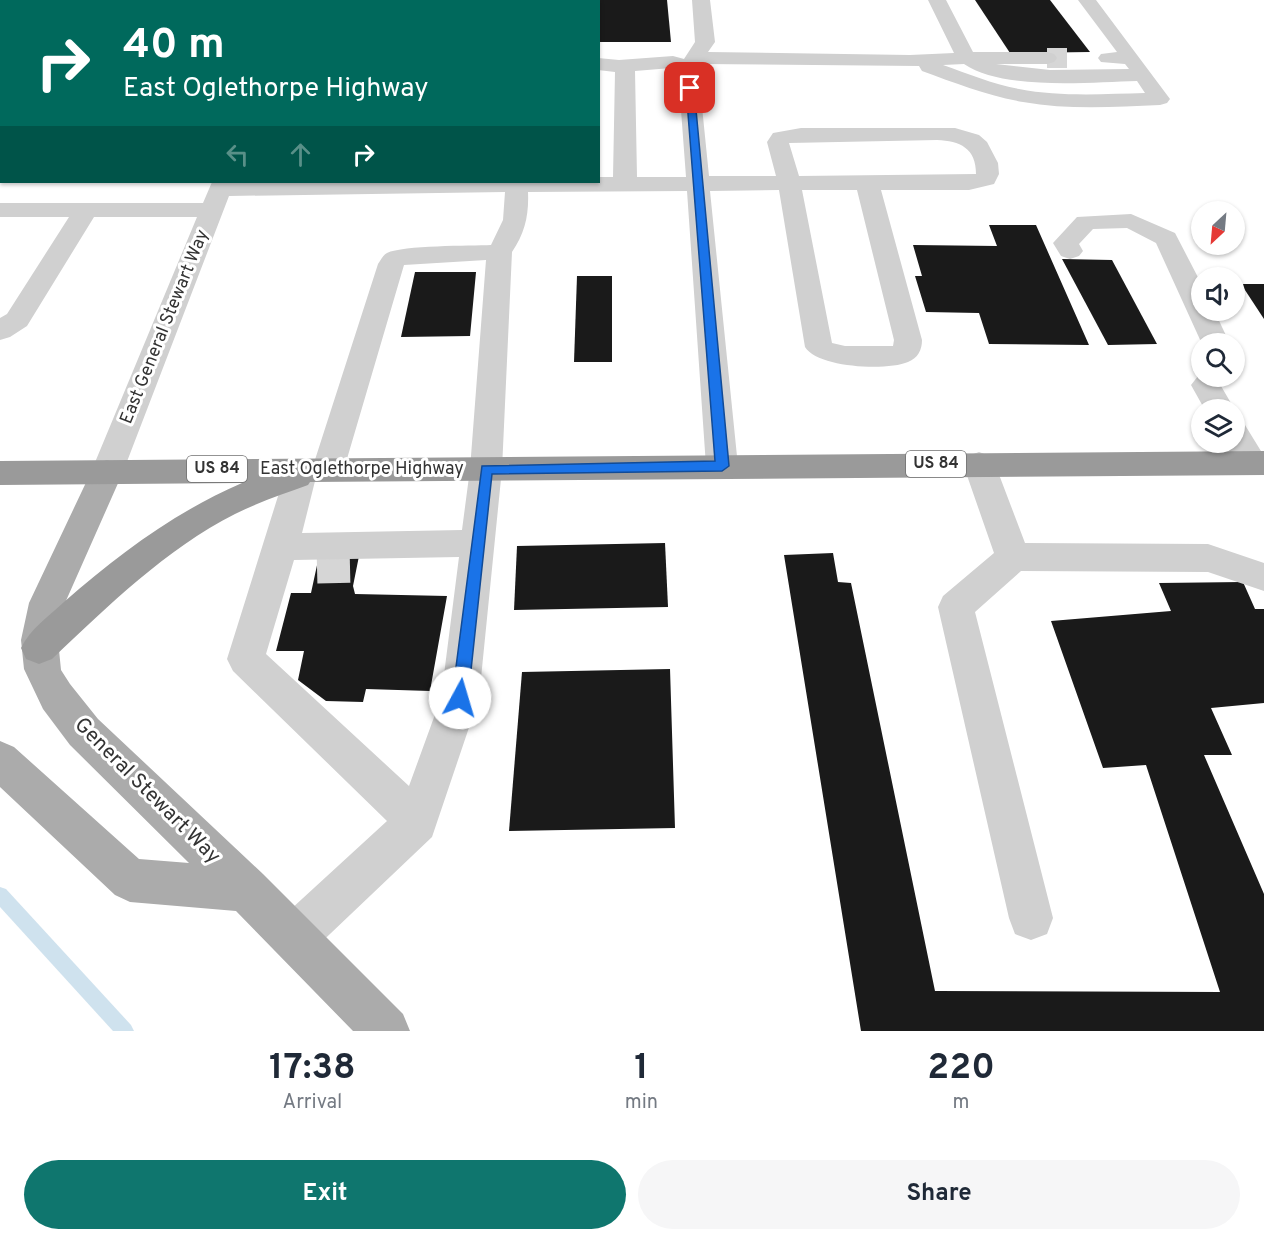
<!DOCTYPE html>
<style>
body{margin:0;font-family:Overpass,sans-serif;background:#f6f6f7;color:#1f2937;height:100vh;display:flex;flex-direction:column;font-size:22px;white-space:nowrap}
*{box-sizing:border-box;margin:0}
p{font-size:20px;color:#747a83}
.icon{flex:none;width:33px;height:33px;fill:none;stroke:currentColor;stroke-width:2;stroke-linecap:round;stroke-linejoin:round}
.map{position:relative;height:1031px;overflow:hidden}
.panel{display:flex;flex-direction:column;background:#fff;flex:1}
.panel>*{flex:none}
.banner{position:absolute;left:0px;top:0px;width:600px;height:183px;box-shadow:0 2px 4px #0004;background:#00695c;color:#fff;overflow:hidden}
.needle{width:39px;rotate:206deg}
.fabs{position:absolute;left:1191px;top:201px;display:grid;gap:12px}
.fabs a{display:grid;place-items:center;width:54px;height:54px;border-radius:50%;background:#fff;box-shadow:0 2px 4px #0004;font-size:30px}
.pin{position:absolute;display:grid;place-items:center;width:51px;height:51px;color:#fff;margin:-26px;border-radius:12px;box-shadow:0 3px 9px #0006}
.me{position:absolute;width:66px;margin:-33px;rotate:6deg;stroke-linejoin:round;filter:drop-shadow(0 0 4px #0008)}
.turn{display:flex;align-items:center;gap:21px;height:126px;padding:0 24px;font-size:27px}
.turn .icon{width:78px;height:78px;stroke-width:2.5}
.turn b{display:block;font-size:42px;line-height:51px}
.lanes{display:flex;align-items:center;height:57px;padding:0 24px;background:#0003;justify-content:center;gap:30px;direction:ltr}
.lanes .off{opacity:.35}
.eta{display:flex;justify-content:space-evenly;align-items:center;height:102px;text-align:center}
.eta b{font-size:36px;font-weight:700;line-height:42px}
.primary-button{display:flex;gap:12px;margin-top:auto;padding:12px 24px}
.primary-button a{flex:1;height:69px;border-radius:36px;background:#0f766e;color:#fff;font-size:24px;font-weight:700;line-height:69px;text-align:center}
.primary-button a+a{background:#f6f6f7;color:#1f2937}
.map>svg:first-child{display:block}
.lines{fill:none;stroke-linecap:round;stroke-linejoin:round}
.stream{fill:#cfe2ee;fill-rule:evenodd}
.building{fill:#1a1a1a}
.minor-tunnel-far1{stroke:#d6d6d6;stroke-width:20;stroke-dasharray:20 10;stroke-linecap:butt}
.minor-tunnel{stroke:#d6d6d6;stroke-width:33;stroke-dasharray:33 16;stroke-linecap:butt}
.minor{fill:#d0d0d0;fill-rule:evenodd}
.major{fill:#ababab;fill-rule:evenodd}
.highway{fill:#9a9a9a;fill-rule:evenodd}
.route{fill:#1a73e8;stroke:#114b97;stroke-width:1.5}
.labels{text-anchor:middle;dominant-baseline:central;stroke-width:6;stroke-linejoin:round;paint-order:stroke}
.shield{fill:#fff;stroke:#707070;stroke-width:1.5}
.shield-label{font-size:16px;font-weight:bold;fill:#333}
.street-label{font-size:18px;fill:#333;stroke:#fff}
.near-street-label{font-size:21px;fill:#333;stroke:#fff}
</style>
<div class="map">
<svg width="1264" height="1031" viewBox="0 0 1264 1031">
<rect width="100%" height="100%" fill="#fff"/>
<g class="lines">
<!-- stream -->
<g class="stream">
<path d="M129,0h6l1,2h-7z"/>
<path d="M0,887l6,2 125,136 3,6h-21l-113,-124z"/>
</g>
</g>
<!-- building -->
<g class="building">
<path d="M598,0h69l4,42h-73z"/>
<path d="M975,0h75l40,52 -80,1z"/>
<path d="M989,225h47l53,120 -100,-1 -10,-31 -53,-1 -11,-36h7l-9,-31 84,1z"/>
<path d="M1062,259l50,1 45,84 -49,1z"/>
<path d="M415,272h61l-6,64 -69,1z"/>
<path d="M577,276h35v86h-38z"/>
<path d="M1241,284h23v35z"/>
<path d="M665,543l3,64 -154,3 3,-64z"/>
<path d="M833,553l5,29 13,1 84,408 285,1 -74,-227 -43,3 -52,-147 120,-10 -12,-28 84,-1 12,27h9v94l-53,5 21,47h-28l60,139v137h-403l-77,-476z"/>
<path d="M319,556h40l-6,30 2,8 92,2 -17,95 -64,-2 -3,13 -37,-1 -28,-21 6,-29h-28l15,-58h20z"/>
<path d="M670,669l5,159 -166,3 13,-159z"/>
</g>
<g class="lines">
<!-- minor-tunnel-far1 -->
<path class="minor-tunnel-far1" d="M1047,58h20"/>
<!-- minor-tunnel -->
<path class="minor-tunnel" d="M317,567l40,-1"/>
<!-- minor -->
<g class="minor">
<path d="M279,0h18l-19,2z"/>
<rect x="358" y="0" width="18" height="2"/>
<path d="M692,0h18l5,42 -7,10 202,3 44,-2 -26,-53h18l27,52h74l7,2 3,4 -3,4 -7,2h-51l54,6 79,-1 -4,-5 -24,-2 -3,-4 3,-4 16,-2 -39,-52h18l74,99 -3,4 -7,2c-46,2 -92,5 -137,-3 -35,-6 -68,-19 -101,-31l-3,-5 -219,-2 -2,3 11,109h67l-9,-34 6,-9 28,-5h154l24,7 8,7 11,21 1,11 -5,10 -25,6h-88l41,150c0,10 -4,18 -14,22 -21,9 -90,6 -103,-15l-26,-157 -69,1 28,275 -5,8 -11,4 -11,-4 -5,-8 -19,-275 -159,1c1,23 -3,41 -16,60l-10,217 -23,229 -47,139 -122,116 -16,7 -16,-7 -7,-16 7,-16 109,-100 -154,-150 -6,-12 57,-182 5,-8 11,-4 11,4 5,8 -14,56 160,-3 8,-61 16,-209 -82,5 -60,204 -5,8 -11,4 -11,-4 -5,-8 66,-205c3,-4 5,-9 9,-11 16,-8 83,-7 104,-8l12,-25 2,-28 -276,4 -106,276 -5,8 -11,4 -11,-4 -5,-8 106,-255h-103l-67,109 -17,11 -10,3v-22l7,-4 62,-97h-69v-14h203l9,-21h386v-5h15l2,-105 -17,-2v-12l21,2 54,-4 11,3 11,-17zM964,64c40,27 126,18 173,17l8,12c-41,1 -85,4 -126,-4 -26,-5 -51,-15 -76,-24zM671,68l7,2 8,107h-49l-2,-106zM937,140c23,1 39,8 39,34l-177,2 -10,-33zM802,190h55l37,150 -1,6h-48l-13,-3zM459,557l-18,141 -32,88 -143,-132 28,-94z"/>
<path d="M1131,214l44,19 27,52v25h12l16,34h-28l-46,-101 -29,-15 -34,1 -14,15 4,7 -4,5 -9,3 -9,-3 -8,-13 24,-26z"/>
<path d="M1202,371v5h25l-6,10 14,24 -1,1 -29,-1 -14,-25z"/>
<path d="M1234,422l11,3 19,31 -1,15 -11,4 -11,-4 -17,-29h10z"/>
<path d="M979,452l11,4 5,8 30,79 183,1 56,19v28l-56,-19 -187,-1 -46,41 78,306 -6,16 -16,6 -16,-6 -6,-16 -71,-311 5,-11 51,-43 -31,-89 5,-8z"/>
</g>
<!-- major -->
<path class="major" d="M107,460l11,4 5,8 -58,131 -7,37 3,30 9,14 28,35 165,155 140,140 7,17h-57l-117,-120 -106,-9 -15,-7 -115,-108v-46l14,6 125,112 50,4 -119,-118 -27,-36 -19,-40 -3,-29 8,-37 62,-131 5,-8z"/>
<!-- highway -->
<path class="highway" d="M1264,451v24l-954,7 -2,3c-25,9 -49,17 -73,29 -69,35 -127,92 -183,145l-13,5 -13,-5 -5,-11c9,-19 28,-32 43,-46 55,-48 111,-90 178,-119l-242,2v-24z"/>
</g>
<!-- route -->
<path class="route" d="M690,86l4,2 35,378 -7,5 -230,3 -24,224 -2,5 -6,2 -6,-2 -2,-5 30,-232 233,-5 -29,-373z"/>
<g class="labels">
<!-- shield labels -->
<g class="shield">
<rect x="906" y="451" width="60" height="26" rx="4.5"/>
<rect x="187" y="456" width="60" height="26" rx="4.5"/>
</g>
<g class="shield-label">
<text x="936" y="464">US 84</text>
<text x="217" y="469">US 84</text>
</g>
<!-- street labels -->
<g class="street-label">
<text transform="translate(165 327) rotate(-68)">East General Stewart Way</text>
<text x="362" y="469">East Oglethorpe Highway</text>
</g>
<!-- near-street labels -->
<g class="near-street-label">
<text transform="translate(147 791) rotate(45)">General Stewart Way</text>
</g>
</g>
</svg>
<div class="fabs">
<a><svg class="needle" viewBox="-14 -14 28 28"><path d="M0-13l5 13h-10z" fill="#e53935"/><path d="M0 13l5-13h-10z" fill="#747a83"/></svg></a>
<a><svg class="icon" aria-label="sound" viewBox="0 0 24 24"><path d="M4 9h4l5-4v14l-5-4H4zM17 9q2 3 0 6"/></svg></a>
<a><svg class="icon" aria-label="search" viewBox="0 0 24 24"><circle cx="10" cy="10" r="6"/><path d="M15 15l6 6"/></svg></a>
<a><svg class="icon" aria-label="layers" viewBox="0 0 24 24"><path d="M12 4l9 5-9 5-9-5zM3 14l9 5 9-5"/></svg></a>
</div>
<div class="pin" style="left:690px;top:88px;background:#d93025"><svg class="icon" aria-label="arrive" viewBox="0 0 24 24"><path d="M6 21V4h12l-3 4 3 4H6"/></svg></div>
<svg class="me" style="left:460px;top:698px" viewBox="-20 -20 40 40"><circle r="19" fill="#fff"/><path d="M0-13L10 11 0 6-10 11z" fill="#1a73e8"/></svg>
<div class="banner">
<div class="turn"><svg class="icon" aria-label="right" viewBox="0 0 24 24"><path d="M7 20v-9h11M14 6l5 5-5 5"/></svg><div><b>40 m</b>East Oglethorpe Highway</div></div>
<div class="lanes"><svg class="icon off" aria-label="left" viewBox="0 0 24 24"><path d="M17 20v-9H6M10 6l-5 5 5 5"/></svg><svg class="icon off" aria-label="ahead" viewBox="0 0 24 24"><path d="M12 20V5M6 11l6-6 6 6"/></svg><svg class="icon" aria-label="right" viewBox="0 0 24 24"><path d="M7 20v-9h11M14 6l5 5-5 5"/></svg></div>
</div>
</div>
<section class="panel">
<div class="eta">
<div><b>17:38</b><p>Arrival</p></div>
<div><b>1</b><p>min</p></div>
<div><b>220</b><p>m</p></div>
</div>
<div class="primary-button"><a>Exit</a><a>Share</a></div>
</section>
